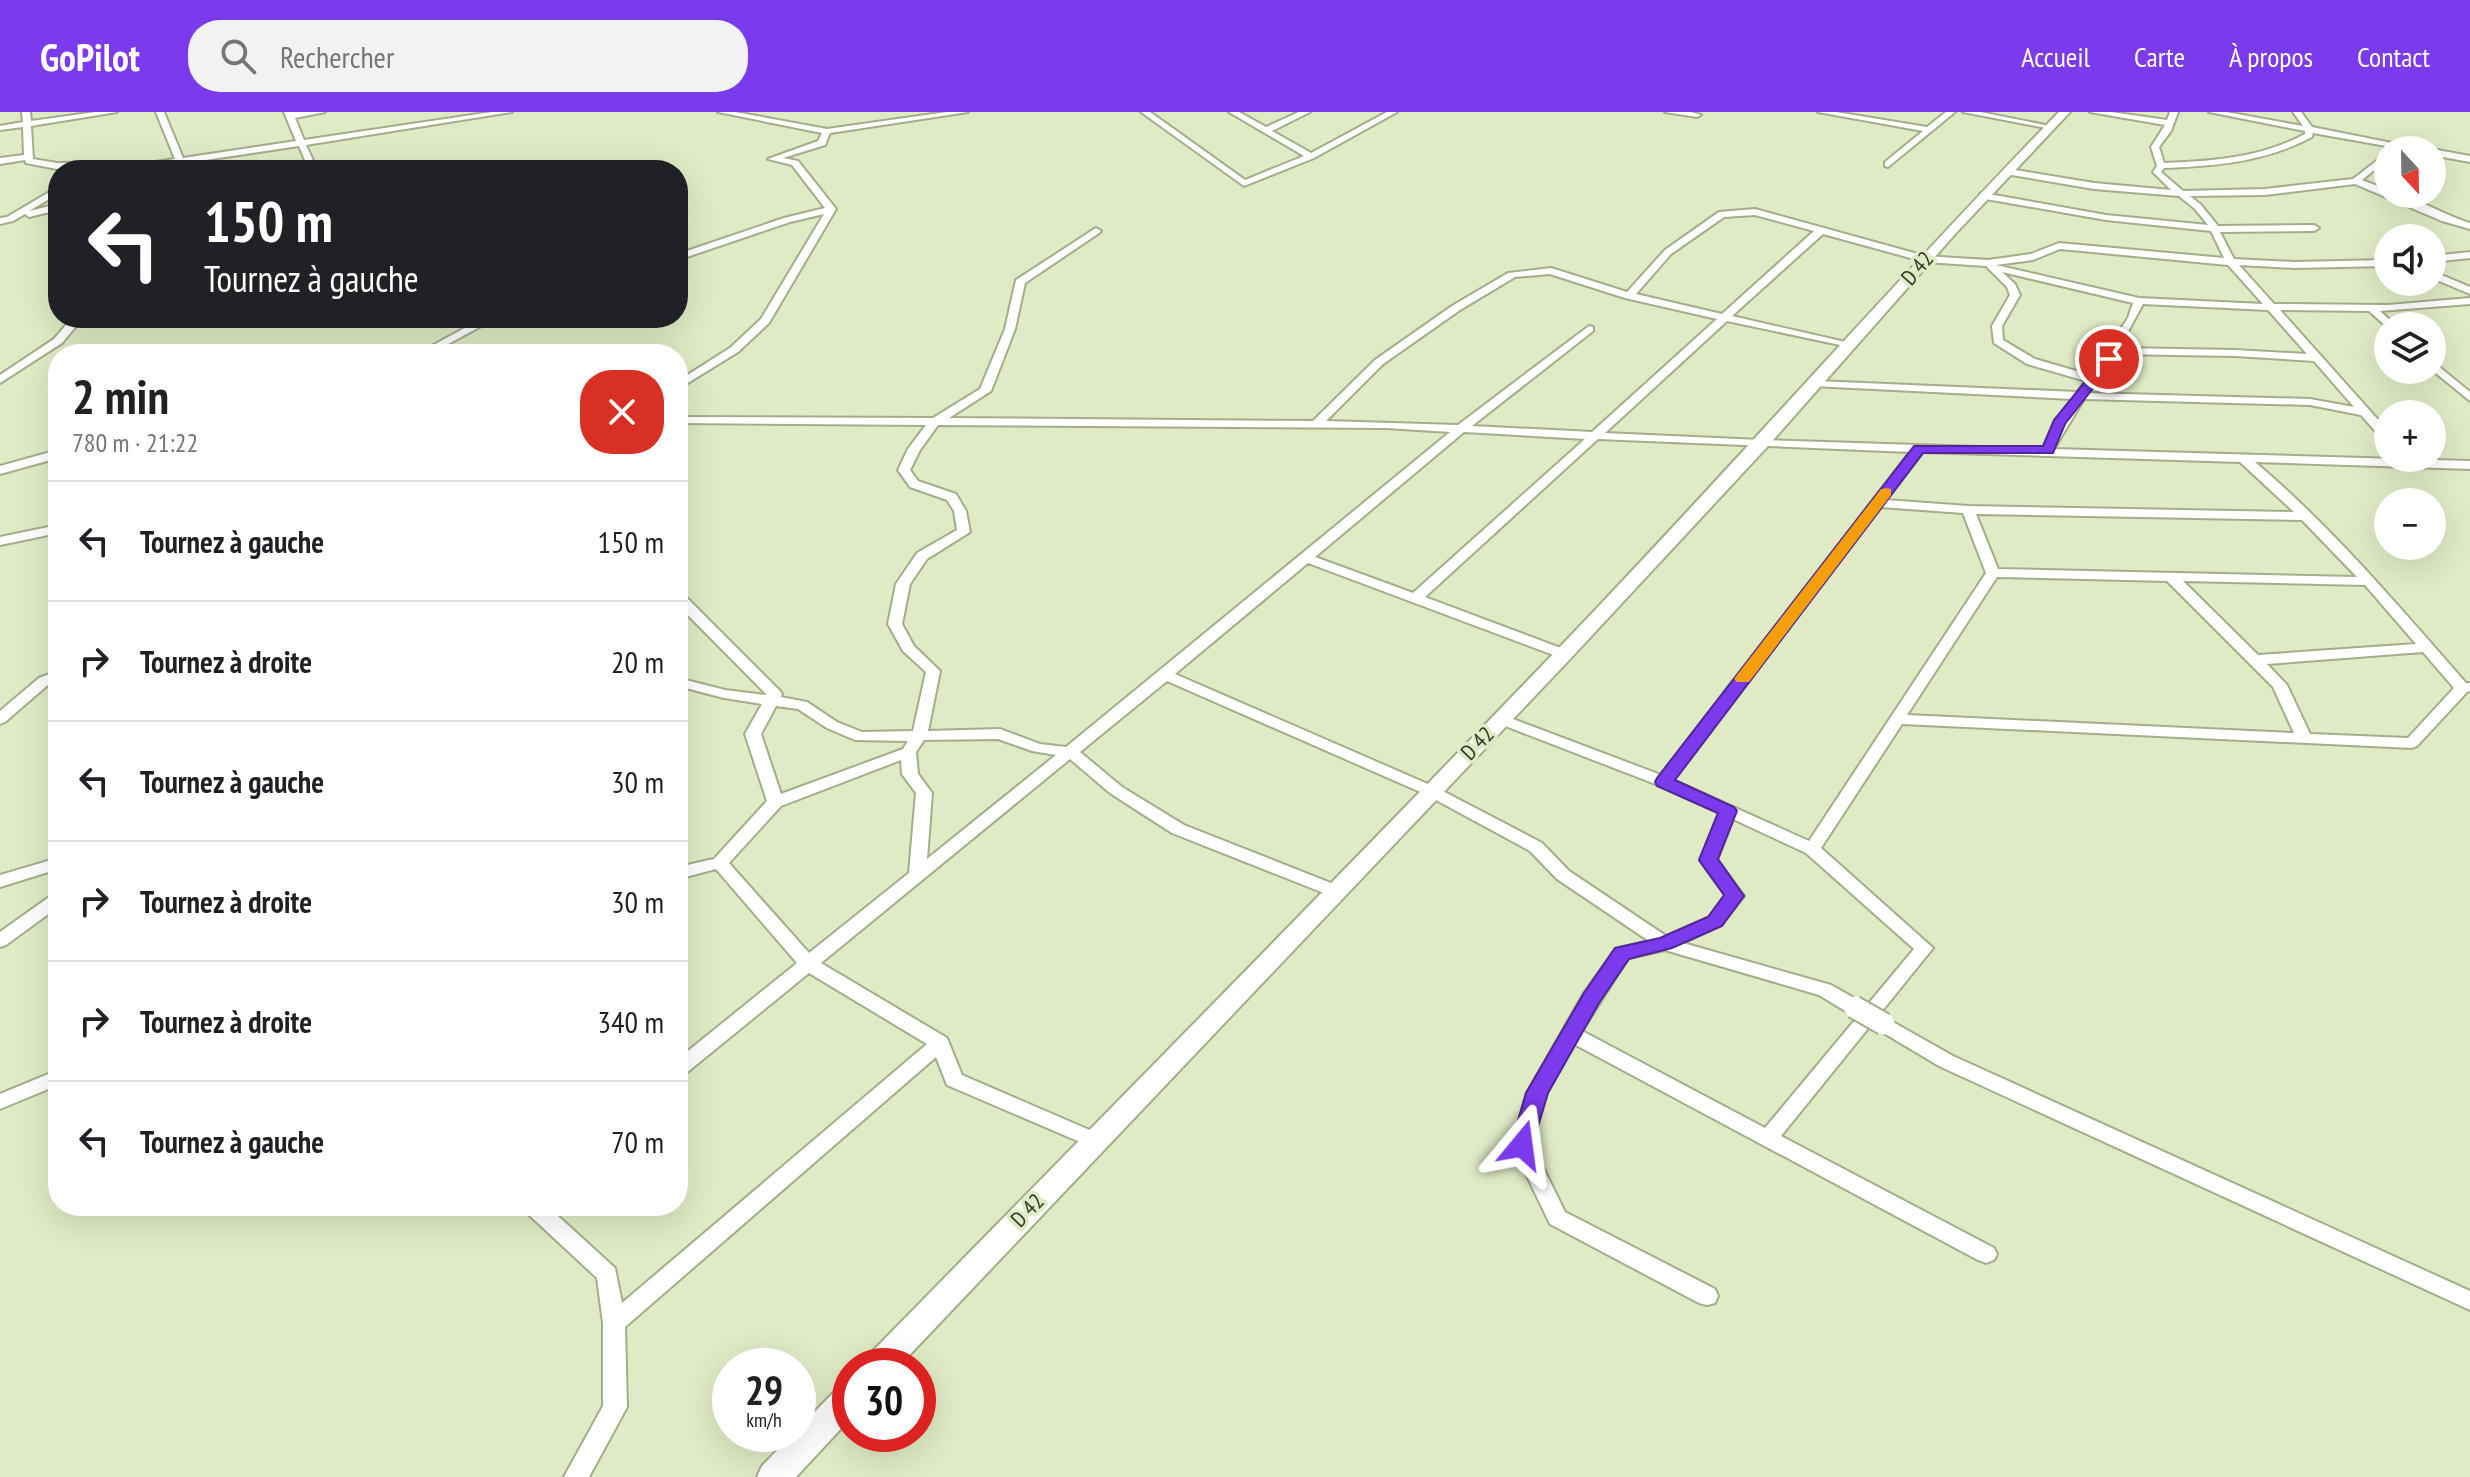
<!DOCTYPE html>
<html lang="fr">
<meta charset="utf-8">
<style>
body{margin:0;font-family:"PT Sans Narrow",sans-serif;background:#f2f2f2;color:#202124;height:100vh;display:flex;flex-direction:column;font-size:30px;white-space:nowrap}
*{box-sizing:border-box;margin:0}
p{font-size:26px;color:#757577}
.icon{flex:none;width:44px;height:44px;fill:none;stroke:currentColor;stroke-width:2;stroke-linecap:round;stroke-linejoin:round}
.map{position:relative;flex:1;overflow:hidden}
.sheet{position:absolute;left:48px;top:232px;width:640px;height:872px;display:flex;flex-direction:column;background:#fff;border-radius:32px;box-shadow:0 8px 32px #0002}
.sheet>*{flex:none}
.top-card{position:absolute;left:48px;top:48px;width:640px;height:168px;border-radius:32px;box-shadow:0 8px 32px #0002;background:#202124;color:#fff;overflow:hidden}
.needle{width:52px;rotate:158deg}
.controls{position:absolute;left:2374px;top:24px;display:grid;gap:16px}
.controls a{display:grid;place-items:center;width:72px;height:72px;border-radius:50%;background:#fff;box-shadow:0 8px 32px #0002;font-size:40px}
.speed{position:absolute;left:712px;top:1236px;display:flex;gap:16px;font-size:40px;font-weight:700;text-align:center}
.speed>*{display:grid;place-content:center;width:104px;height:104px;border-radius:50%;background:#fff;box-shadow:0 8px 32px #0002;line-height:1}
.speed small{font-size:20px;font-weight:400}
.speed .limit{border:12px solid #d22;background:#fff;color:#111}
.pin{position:absolute;display:grid;place-items:center;width:68px;height:68px;color:#fff;margin:-34px;border:4px solid #fff;border-radius:50%;box-shadow:0 2px 8px #0007}
.me{position:absolute;width:88px;margin:-44px;rotate:16deg;stroke-linejoin:round;filter:drop-shadow(0 0 6px #0008)}
.turn{display:flex;align-items:center;gap:28px;height:168px;padding:0 24px;font-size:36px}
.turn .icon{width:104px;height:104px;stroke-width:2.5}
.turn b{display:block;font-size:56px;line-height:68px}
.round{display:grid;place-items:center;flex:none;width:84px;height:84px;border-radius:32px;background:#f2f2f2}
.overview{display:flex;align-items:center;justify-content:space-between;height:136px;padding:0 24px}
h1{font-size:48px;font-weight:700;line-height:60px}
ul{padding:0;list-style:none}
li{display:flex;align-items:center;gap:24px;height:120px;padding:0 24px;border-top:2px solid #e0e0e0}
li div{flex:1}
li b{display:block;font-size:30px}
li em{font-style:normal}
header{display:flex;align-items:center;gap:48px;box-sizing:border-box;height:112px;padding:0 40px;background:#7c3aed;color:#fff}
header strong{font-size:38px}
nav{display:flex;gap:44px;margin-inline-start:auto;font-size:28px}
.search{width:560px;height:72px;background:#f2f2f2;display:flex;align-items:center;gap:20px;box-sizing:border-box;padding:0 28px;border-radius:32px;color:#757577;font-size:30px}
.map>svg:first-child{display:block}
.lines{fill:none;stroke-linecap:round;stroke-linejoin:round}
.street-casing{stroke:#a4ad8a;stroke-width:4}
.secondary-casing{stroke:#a4ad8a;stroke-width:4}
.street{fill:#fff;fill-rule:evenodd}
.secondary{fill:#fff;fill-rule:evenodd}
.street-bridge-casing{stroke:#a4ad8a;stroke-width:25;stroke-linecap:butt}
.street-bridge{stroke:#fff;stroke-width:21}
.route{fill:#7c3aed;stroke:#51269a;stroke-width:2}
.slow{fill:#f59e0b}
.labels{text-anchor:middle;dominant-baseline:central;stroke-width:7;stroke-linejoin:round;paint-order:stroke}
.street-label{font-size:22px;fill:#34382a;stroke:#e0eac5}
</style>
<header>
<strong>GoPilot</strong>
<div class="search"><svg class="icon" aria-label="search" viewBox="0 0 24 24"><circle cx="10" cy="10" r="6"/><path d="M15 15l6 6"/></svg>Rechercher</div>
<nav><a>Accueil</a><a>Carte</a><a>À propos</a><a>Contact</a></nav>
</header>
<div class="map">
<svg width="2470" height="1365" viewBox="0 0 2470 1365">
<rect width="100%" height="100%" fill="#e0eac5"/>
<g class="lines">
<!-- street casing -->
<g class="street-casing">
<g id="street">
<path d="M22,0h8l1,9 65,-9h21l-86,14 2,33 24,4 73,-1 4,3 41,-6 -19,-47h8l19,46 113,-17 -12,-29h41l-30,6 9,22 188,-28h20l-206,33 10,22 -6,3h-18l15,-5 -8,-19 -114,17 3,7h-8l-3,-6 -41,6h-21l3,-2 -61,1 -31,-6 -1,-3 -25,4v-6l24,-3 -1,-28 -23,3v-4l23,-4z"/>
<path d="M718,0h17l92,17 120,-17h21l-138,21 -5,12 -42,13 15,3 38,48 -67,114 -31,29 -60,37v-8l52,-33 31,-29 63,-105 -34,8 -112,38v-6l106,-36 41,-10 -33,-43 -24,-6 50,-18 4,-8z"/>
<path d="M1141,0h9l95,68 59,-24 -75,-44h10l27,15 33,-15h11l-38,19 39,22 76,-41h10l-83,46 -70,28z"/>
<path d="M1665,0h26l10,3 -4,2z"/>
<path d="M1818,0h18l91,15 19,-15h9l-67,55 -3,-1v-4l38,-31z"/>
<path d="M1963,0h17l75,15 -4,2z"/>
<path d="M2090,0h21l56,8 3,-8h8l-7,19 -12,16 5,16c50,-2 96,-5 141,-29v-3l-96,-19h17l77,14 -10,-14h8l11,15 115,23h-18l-96,-17 -1,4c-47,25 -96,29 -148,31l-3,4 22,19 82,-2 88,-10 35,-27v7l-26,21 26,10v4c24,0 57,22 82,29v6l-28,-8 -87,-37 -90,11 -75,1 11,9 17,21 96,-1 5,3 -5,3 -94,1 14,27 61,3 93,-2v6l-93,2 -56,-3 35,39 114,1 82,-7v6l-90,7 16,15h-8v2l-19,-17 -89,-1 108,121v11l-4,-1 -23,-26 -51,-10 -226,-6 -30,50 416,12v8l-215,-7c78,66 145,146 211,221h4v8l-3,1 -50,54 -5,2 -510,-24 -81,124 112,100 -152,188 213,112 3,6 -3,6 -8,3 -8,-3 -404,-216 -27,49 -15,52 33,67 150,77 3,7 -3,7 -8,2 -8,-2 -149,-79 -38,-79 15,-52 57,-100 32,-44 33,-8 -92,-62 -27,-28 -105,-57 -258,-113 -87,71 42,35 62,38 157,62 3,4 -3,4h-12l-157,-62 -62,-40 -40,-34 -249,204 126,75 15,37 139,60 3,5 -3,5 -7,3 -147,-63 -11,-28 -311,270 2,80 -38,70h-25l39,-71v-83l-6,-45 -71,-66 -3,-6h24l68,62 7,35 305,-259 -118,-71 -124,101 -7,2v-17l119,-96 -81,-94 -38,10v-12l36,-8 53,-58 -22,-67 17,-30 -38,-6 -46,-12v-8l47,12 42,5 -89,-90v-12l5,1 97,97 2,3 -1,3 26,5 30,20 25,10 51,-1 13,-59 -23,-21 -15,-27 8,-40 21,-31 40,-23 -3,-19 -7,-11 -37,-13 -12,-17 10,-21 18,-24 -248,-2v-6l255,1 47,-29 25,-60 11,-49 80,-52 5,3 -2,2 -74,50 -10,46 -24,62 -42,27 364,3 62,-61 77,-54 56,-33 43,-5 76,24 38,-42 54,-38 36,-3 170,47 63,4 43,-6 28,-11 165,15 -13,-27 -105,-11 -126,-22v-4l3,-1 123,22 102,10 -13,-16 -16,-13 -85,-7 -88,-15v-4l3,-1 85,14 77,7 -18,-18 4,-6 -6,-19 14,-22zM1755,103l59,16 -92,83 -86,-20 35,-40 53,-37zM1823,122l102,28 61,4 21,21 3,8 -18,31 2,17 33,21 59,17 -9,11 -261,-11 -6,3 2,2 260,13 -29,50 -282,-9 -156,-7 122,-112 127,27v-4l-122,-28zM2060,137l168,16 35,39 -124,-6 -143,-33 37,-5zM2002,160l131,31 -5,15 -38,57 -55,-16 -32,-19 -1,-14 18,-31 -5,-11zM1550,162l75,24 92,21 -125,113 -120,-6 121,-95v-4l-4,-1 -131,99 -132,-4 57,-57 77,-54 55,-33zM2143,192l125,6 39,44 -72,-4 -116,-2zM2115,242l120,2 79,5 40,46 -44,-8 -222,-6zM938,313l448,3 64,4 -384,315 -26,-3 -40,-15 -72,2 12,-60 -26,-25 -12,-22 8,-40 17,-25 43,-27 -4,-21 -10,-17 -38,-13 -8,-11 10,-20zM1464,320l121,7 -172,154 -98,-36zM1598,327l312,13 -249,323 -156,-59h-10l-3,3 3,3 163,63 61,28 -19,47 26,36 -17,21 -43,19 -97,-65 -27,-28 -105,-55 -262,-114 133,-111 251,94h10l2,-3 -2,-3 -144,-54zM1923,340l317,10 54,50 -326,-6 -82,-6zM1881,395l82,6 23,60 -177,268 -136,-61zM1976,402l326,6 55,57 -359,-8zM1997,465l170,4 106,106 21,46 -387,-18zM2183,469l182,4 51,59 -158,11zM2423,540l31,36 -46,50 -98,-4 -23,-49 -20,-21zM776,594l22,3 29,19 28,12 53,1 -5,8 -122,45 -20,-60zM998,627l34,12 24,4 -129,104 5,-66 -14,-19 -2,-22 8,-12zM901,648l1,14 14,19 -7,80 -100,80 -80,-90 52,-57zM1733,707l73,34 108,96 -149,179 -183,-97 46,-73 37,-8 154,45 28,17h14l2,-5 -2,-5 -30,-17 -148,-42 38,-18 23,-29 -27,-36z"/>
<path d="M2432,37l38,7v6l-38,-7 -2,-5z"/>
<path d="M58,75v7l-29,17 29,-7v6l-29,7 -4,-3 -12,7 -13,3v-6l7,-1z"/>
<path d="M2470,140v6l-38,4v-6z"/>
<path d="M2432,159l38,16v7l-38,-16z"/>
<path d="M72,206h11l-21,25 -62,40v-8l54,-36z"/>
<path d="M483,206h13l-66,36h-13z"/>
<path d="M2432,249l38,31v9l-38,-31z"/>
<path d="M58,338v8l-58,16v-8z"/>
<path d="M58,413v8l-58,12v-8z"/>
<path d="M58,559v9l-9,4 -44,38 -5,2v-13l39,-33z"/>
<path d="M58,746v11l-58,18v-12z"/>
<path d="M58,781v14l-52,38 -6,2v-15l52,-37z"/>
<path d="M1884,905l69,39 517,235v19l-531,-244 -62,-37 -2,-5 2,-5z"/>
<path d="M58,958v15l-58,24v-15z"/>
</g>
</g>
<!-- secondary casing -->
<g class="secondary-casing">
<g id="secondary">
<path d="M2059,0h11l-114,121 -189,214 -196,211 -672,708h-36l5,-10c230,-235 461,-469 689,-706 170,-177 331,-362 502,-538z"/>
<path d="M850,1271v36l-54,58h-39l5,-11 31,-32h5v-5l41,-42z"/>
</g>
</g>
<!-- street -->
<use href="#street" class="street"/>
<!-- secondary -->
<use href="#secondary" class="secondary"/>
<!-- street-bridge casing -->
<g class="street-bridge-casing">
<path id="street-bridge" d="M1854,895l30,17"/>
</g>
<!-- street-bridge -->
<use href="#street-bridge" class="street-bridge"/>
</g>
<!-- route -->
<path class="route" d="M2105,245l11,2 -51,65 -12,29h-130l-248,327 59,27 3,4 -19,48 26,37 -22,30 -50,22 -43,11 -30,44 -51,90 -18,59 -8,2 -8,-2 -3,-7 15,-52 58,-100 31,-45 45,-10 48,-21 16,-22 -25,-35 19,-47 -61,-27 -2,-4 2,-4 257,-332h129l11,-26z"/>
<!-- slow -->
<path class="slow" d="M1886,376l5,1v6l-142,187h-12l-3,-3 3,-4 144,-186z"/>
<g class="labels">
<!-- street labels -->
<g class="street-label">
<text transform="translate(1917 156) rotate(-49)">D 42</text>
<text transform="translate(1477 631) rotate(-46)">D 42</text>
<text transform="translate(1027 1098) rotate(-46)">D 42</text>
</g>
</g>
</svg>
<div class="controls">
<a><svg class="needle" viewBox="-14 -14 28 28"><path d="M0-13l5 13h-10z" fill="#e53935"/><path d="M0 13l5-13h-10z" fill="#757577"/></svg></a>
<a><svg class="icon" aria-label="sound" viewBox="0 0 24 24"><path d="M4 9h4l5-4v14l-5-4H4zM17 9q2 3 0 6"/></svg></a>
<a><svg class="icon" aria-label="layers" viewBox="0 0 24 24"><path d="M12 4l9 5-9 5-9-5zM3 14l9 5 9-5"/></svg></a>
<a>+</a>
<a>−</a>
</div>
<div class="speed"><div>29<small>km/h</small></div><div class="limit">30</div></div>
<div class="pin" style="left:2109px;top:247px;background:#d93025"><svg class="icon" aria-label="arrive" viewBox="0 0 24 24"><path d="M6 21V4h12l-3 4 3 4H6"/></svg></div>
<svg class="me" style="left:1522px;top:1033px" viewBox="-20 -20 40 40"><path d="M0-17L14 15 0 8-14 15z" fill="#7c3aed" stroke="#fff" stroke-width="4"/></svg>
<div class="top-card">
<div class="turn"><svg class="icon" aria-label="left" viewBox="0 0 24 24"><path d="M17 20v-9H6M10 6l-5 5 5 5"/></svg><div><b>150 m</b>Tournez à gauche</div></div>
</div>
<section class="sheet">
<div class="overview"><div><h1>2 min</h1><p>780 m · 21:22</p></div><a class="round" style="background:#d93025;color:#fff"><svg class="icon" aria-label="close" viewBox="0 0 24 24"><path d="M6 6l12 12M18 6L6 18"/></svg></a></div>
<ul>
<li><svg class="icon" aria-label="left" viewBox="0 0 24 24"><path d="M17 20v-9H6M10 6l-5 5 5 5"/></svg><div><b>Tournez à gauche</b></div><em>150 m</em></li>
<li><svg class="icon" aria-label="right" viewBox="0 0 24 24"><path d="M7 20v-9h11M14 6l5 5-5 5"/></svg><div><b>Tournez à droite</b></div><em>20 m</em></li>
<li><svg class="icon" aria-label="left" viewBox="0 0 24 24"><path d="M17 20v-9H6M10 6l-5 5 5 5"/></svg><div><b>Tournez à gauche</b></div><em>30 m</em></li>
<li><svg class="icon" aria-label="right" viewBox="0 0 24 24"><path d="M7 20v-9h11M14 6l5 5-5 5"/></svg><div><b>Tournez à droite</b></div><em>30 m</em></li>
<li><svg class="icon" aria-label="right" viewBox="0 0 24 24"><path d="M7 20v-9h11M14 6l5 5-5 5"/></svg><div><b>Tournez à droite</b></div><em>340 m</em></li>
<li><svg class="icon" aria-label="left" viewBox="0 0 24 24"><path d="M17 20v-9H6M10 6l-5 5 5 5"/></svg><div><b>Tournez à gauche</b></div><em>70 m</em></li>
</ul>
</section>
</div>
